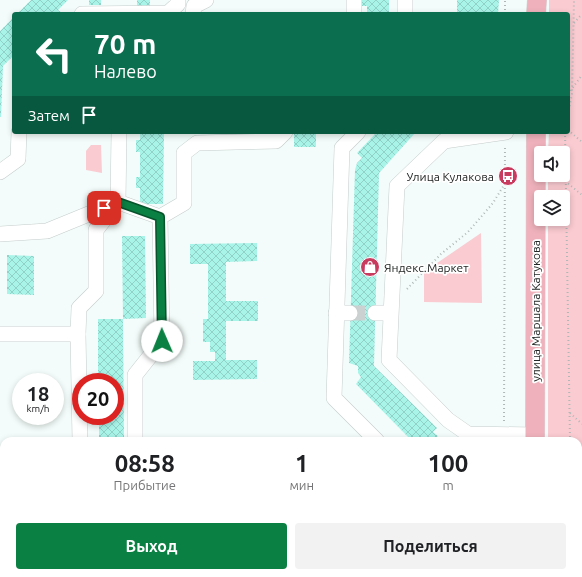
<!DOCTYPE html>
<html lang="ru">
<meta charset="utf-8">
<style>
body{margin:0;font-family:Ubuntu,sans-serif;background:#f2f2f2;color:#202124;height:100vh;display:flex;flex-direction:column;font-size:15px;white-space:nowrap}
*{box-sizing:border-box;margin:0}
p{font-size:13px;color:#757577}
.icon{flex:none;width:22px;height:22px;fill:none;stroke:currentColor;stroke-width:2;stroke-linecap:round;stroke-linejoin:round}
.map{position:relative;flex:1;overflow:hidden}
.sheet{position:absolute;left:0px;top:437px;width:582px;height:140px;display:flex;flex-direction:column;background:#fff;border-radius:12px 12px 0 0;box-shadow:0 2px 6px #0003}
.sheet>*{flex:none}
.hud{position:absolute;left:12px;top:12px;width:558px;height:122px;border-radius:4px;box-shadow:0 2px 6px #0003;background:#0b6e4f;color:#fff;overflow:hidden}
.fabs{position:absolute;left:534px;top:146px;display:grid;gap:8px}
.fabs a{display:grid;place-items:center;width:36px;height:36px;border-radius:4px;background:#fff;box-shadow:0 2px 6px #0003;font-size:20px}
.speed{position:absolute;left:12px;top:373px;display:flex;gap:8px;font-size:20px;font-weight:700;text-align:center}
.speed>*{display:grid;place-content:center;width:52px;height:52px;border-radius:50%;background:#fff;box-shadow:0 2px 6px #0003;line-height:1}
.speed small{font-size:10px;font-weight:400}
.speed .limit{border:6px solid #d22;background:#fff;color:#111}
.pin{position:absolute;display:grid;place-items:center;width:34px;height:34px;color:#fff;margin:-17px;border-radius:8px;box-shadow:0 2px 6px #0006}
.me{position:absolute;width:44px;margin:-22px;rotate:359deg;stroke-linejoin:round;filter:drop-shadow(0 0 3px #0008)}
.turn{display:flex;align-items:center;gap:14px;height:84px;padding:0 16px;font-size:18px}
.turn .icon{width:52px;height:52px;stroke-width:2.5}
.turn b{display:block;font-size:28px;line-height:34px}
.then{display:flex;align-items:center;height:38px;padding:0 16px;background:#0003;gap:8px;font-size:15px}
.eta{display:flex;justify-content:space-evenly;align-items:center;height:68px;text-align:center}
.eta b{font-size:24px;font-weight:600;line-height:28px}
.action{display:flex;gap:8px;margin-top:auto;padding:8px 16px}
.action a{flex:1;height:46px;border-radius:4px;background:#0b8043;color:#fff;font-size:16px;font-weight:600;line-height:46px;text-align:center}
.action a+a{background:#f2f2f2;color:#202124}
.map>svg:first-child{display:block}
.green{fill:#facbd1}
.building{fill:url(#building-cross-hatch)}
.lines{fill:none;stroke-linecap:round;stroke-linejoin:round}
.minor-tunnel{stroke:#cad1d0;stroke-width:15;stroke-dasharray:15 8;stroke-linecap:butt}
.minor-casing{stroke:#c5cdcc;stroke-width:16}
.major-casing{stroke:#d8d8d8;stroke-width:20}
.path{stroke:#b0b7b6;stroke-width:2;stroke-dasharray:1 3;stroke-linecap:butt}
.minor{stroke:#fff;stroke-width:15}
.major{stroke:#efb2bc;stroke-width:19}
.route-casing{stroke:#07532c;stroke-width:10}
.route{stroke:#0b8043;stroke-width:7}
.labels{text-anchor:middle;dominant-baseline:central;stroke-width:3.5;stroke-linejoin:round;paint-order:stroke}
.poi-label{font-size:12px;fill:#242727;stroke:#fff;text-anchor:end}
.street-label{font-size:12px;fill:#242727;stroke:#fff}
</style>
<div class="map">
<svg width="582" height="577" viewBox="0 0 582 577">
<defs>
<pattern id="building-cross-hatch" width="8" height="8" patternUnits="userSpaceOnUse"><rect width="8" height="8" fill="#a9f4e9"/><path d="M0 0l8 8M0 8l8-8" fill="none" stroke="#91d1c8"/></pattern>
</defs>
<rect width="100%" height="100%" fill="#f3fcfa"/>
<!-- green -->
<g class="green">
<path d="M549,0h33v577h-35v-4h31v-132h-30v-222h15v-22h-15v-22h15v-22h-15l1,-21h19v-118h-19z"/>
<path d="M91,145h10l1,28 -16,-3v-19z"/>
<path d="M481,233l1,70 -58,-1v-30z"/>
</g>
<!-- building -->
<g class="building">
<path d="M31,0h37l-10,10 5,4h-46z"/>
<rect x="89" y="0" width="12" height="5"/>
<path d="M137,0h13v6l-13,1z"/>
<path d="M362,0h27v14h-22v-8h-5z"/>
<path d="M457,0h42l-1,14h-41z"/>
<path d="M14,17v38l-11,11 -2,51h-1v-86z"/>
<path d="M140,132h24l-1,72h-23v-16h-4v-11h4v-25h-4v-12h4z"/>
<rect x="294" y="132" width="22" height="15"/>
<path d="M377,132h39l-37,41 -5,193 63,62 -4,4 5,4 -4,5h-22l-56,-57 5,-7 -3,-4v-7l-9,-3 6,-193 2,-7 5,-5 -5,-5z"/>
<path d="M122,236h23l1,82 -23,1z"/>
<path d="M257,243v18l-31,1v39h32v20h-32v39h31v19l-64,1v-19h22v-9h-5v-10h-7v-23h5v-55h-18v-20z"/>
<path d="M7,255l27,1v39l-27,-1z"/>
<path d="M98,319h25l1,122h-25v-25h16v-34h-17z"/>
<rect x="368" y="573" width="22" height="4"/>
<rect x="444" y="573" width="33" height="4"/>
</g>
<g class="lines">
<!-- minor-tunnel -->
<path class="minor-tunnel" d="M350,313h25"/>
<!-- minor casing -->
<g class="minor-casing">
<g id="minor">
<path d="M354,0v14"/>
<path d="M405,0v14"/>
<path d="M82,14l86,-1 10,-9v-4"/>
<path d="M193,14l1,-8 12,-6"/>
<path d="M358,132l-16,16 -8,250 43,43"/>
<path d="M506,132l-62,9 -47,45 -8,174 59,60 20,14 67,1"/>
<path d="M0,172l18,-13 1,-27"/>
<path d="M0,234l47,-3 71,-29 1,-70"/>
<path d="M336,313h14"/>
<path d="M375,313h15"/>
<path d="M0,334h78"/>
<path d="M80,441l-2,-107 1,-26 17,-17v-61l22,-28 42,15"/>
<path d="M135,441v-66l27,-34 -2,-124 24,-14v-50l13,-10 79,-2 9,-9"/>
<path d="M0,571l4,-4"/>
<path d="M82,573v4"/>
<path d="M409,573v4"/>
<path d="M427,577v-4"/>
<path d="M487,577v-4"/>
</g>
</g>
<!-- major casing -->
<g class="major-casing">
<g id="major">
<path d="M536,14l1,-14"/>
<path d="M535,441l1,-309"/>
<path d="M534,577v-4"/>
</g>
</g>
<!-- path -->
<g class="path">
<path d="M505,14v-14"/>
<path d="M574,23l8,-9"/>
<path d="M568,94l14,-19"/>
<path d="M568,114l4,-20 2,-94"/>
<path d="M568,130l14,12"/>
<path d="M565,132l5,309"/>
<path d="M565,181l17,14"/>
<path d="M407,289l34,-35 27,-22 25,-29 11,-18"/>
<path d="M570,413l12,11"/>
<path d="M504,421l1,-276"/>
<path d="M578,522l4,-5"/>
<path d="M578,535l4,3"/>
<path d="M578,567h4"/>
<path d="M503,573v4"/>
</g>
<!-- minor -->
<use href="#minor" class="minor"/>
<!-- major -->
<use href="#major" class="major"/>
</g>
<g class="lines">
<!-- route casing -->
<g class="route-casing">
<path id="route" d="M104,208l14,-6 42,15 2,124"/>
</g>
<!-- route -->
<use href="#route" class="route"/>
</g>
<!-- icons -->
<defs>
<g id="bus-disc" transform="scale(1)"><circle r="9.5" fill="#c93a5f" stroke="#fff"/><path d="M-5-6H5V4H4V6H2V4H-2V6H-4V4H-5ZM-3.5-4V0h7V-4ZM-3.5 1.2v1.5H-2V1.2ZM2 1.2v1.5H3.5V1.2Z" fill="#fff"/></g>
<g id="shop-disc" transform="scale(1)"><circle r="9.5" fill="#c93a5f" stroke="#fff"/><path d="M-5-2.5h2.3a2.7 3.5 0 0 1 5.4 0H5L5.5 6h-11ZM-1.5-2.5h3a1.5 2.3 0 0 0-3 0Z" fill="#fff"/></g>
</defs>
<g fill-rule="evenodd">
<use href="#bus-disc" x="508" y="176"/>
<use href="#shop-disc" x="370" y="267"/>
</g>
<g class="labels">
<!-- poi labels -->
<g class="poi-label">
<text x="494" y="176">Улица Кулакова</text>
<text x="384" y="267" text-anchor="start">Яндекс.Маркет</text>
</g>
<!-- street labels -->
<g class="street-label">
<text transform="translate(535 311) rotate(-90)">улица Маршала Катукова</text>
</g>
</g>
</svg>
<div class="fabs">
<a><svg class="icon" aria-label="sound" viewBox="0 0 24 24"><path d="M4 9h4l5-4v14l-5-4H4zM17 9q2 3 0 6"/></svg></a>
<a><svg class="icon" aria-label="layers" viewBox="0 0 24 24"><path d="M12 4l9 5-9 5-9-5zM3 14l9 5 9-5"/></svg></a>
</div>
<div class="speed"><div>18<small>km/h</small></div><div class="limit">20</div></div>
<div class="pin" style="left:104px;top:208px;background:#d93025"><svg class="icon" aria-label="arrive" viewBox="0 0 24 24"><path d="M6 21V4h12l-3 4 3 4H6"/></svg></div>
<svg class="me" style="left:162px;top:341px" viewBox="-20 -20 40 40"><circle r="19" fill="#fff"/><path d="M0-13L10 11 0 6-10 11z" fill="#0b8043"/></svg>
<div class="hud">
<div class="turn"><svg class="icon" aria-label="left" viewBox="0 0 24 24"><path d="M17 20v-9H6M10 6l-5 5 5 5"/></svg><div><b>70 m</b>Налево</div></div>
<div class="then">Затем<svg class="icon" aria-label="arrive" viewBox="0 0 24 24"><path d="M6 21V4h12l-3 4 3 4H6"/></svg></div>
</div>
<section class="sheet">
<div class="eta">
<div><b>08:58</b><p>Прибытие</p></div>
<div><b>1</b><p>мин</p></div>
<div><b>100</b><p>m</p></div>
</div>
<div class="action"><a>Выход</a><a>Поделиться</a></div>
</section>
</div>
